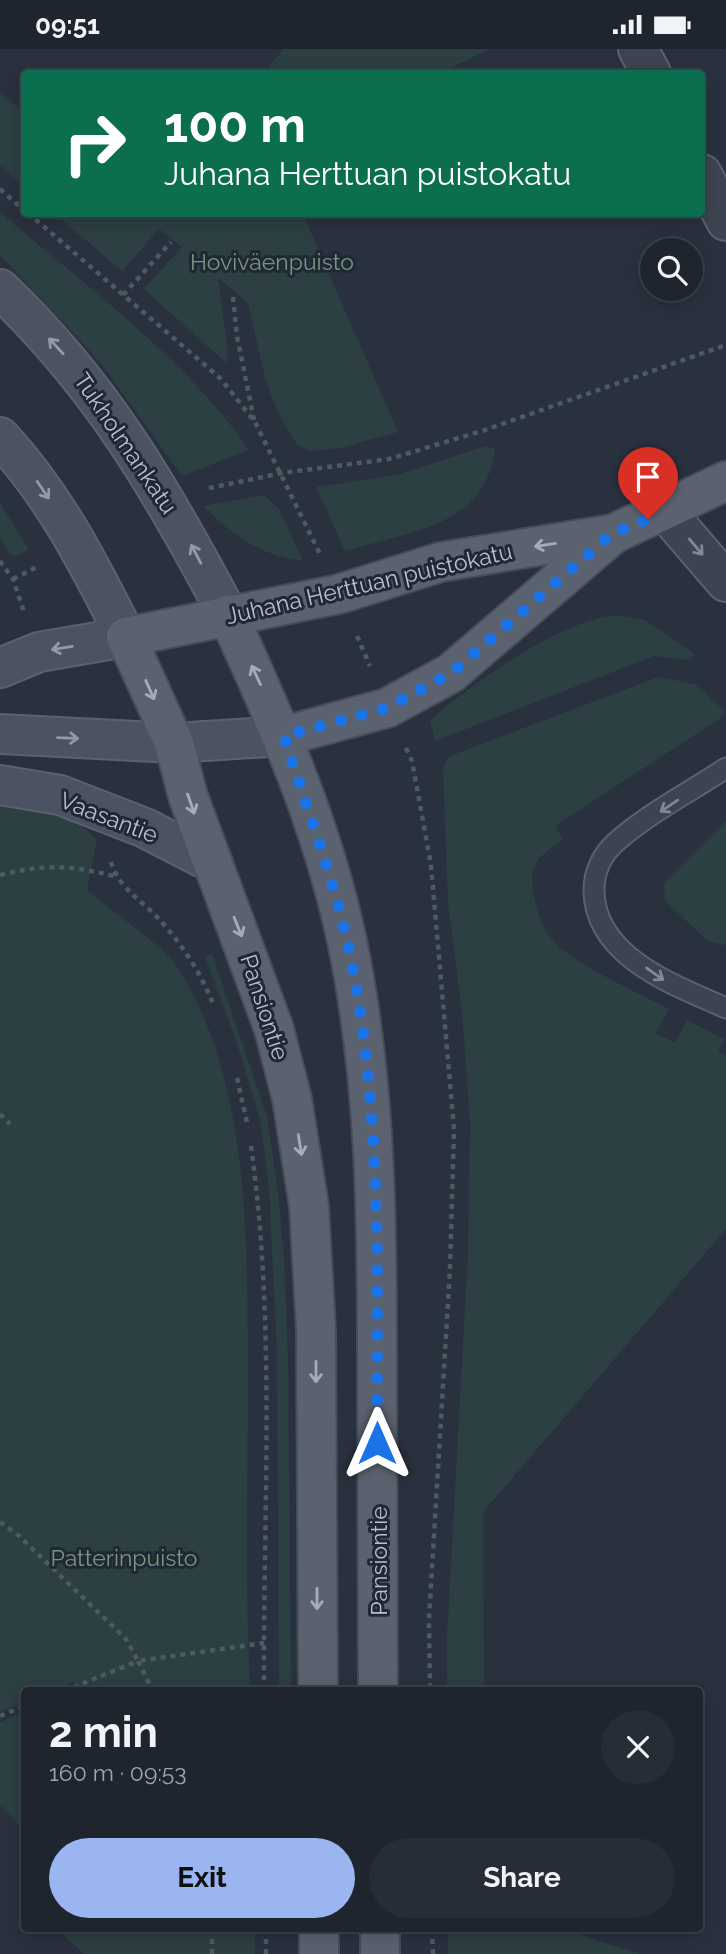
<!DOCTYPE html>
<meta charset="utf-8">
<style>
body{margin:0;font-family:Raleway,sans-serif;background:#272d37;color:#f1f3f6;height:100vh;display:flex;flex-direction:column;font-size:26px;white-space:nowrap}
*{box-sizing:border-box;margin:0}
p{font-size:23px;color:#a1a5aa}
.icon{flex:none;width:38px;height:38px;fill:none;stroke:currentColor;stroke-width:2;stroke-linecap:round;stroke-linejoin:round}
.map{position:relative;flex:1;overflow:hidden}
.panel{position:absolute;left:21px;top:1638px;width:682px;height:245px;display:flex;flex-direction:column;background:#1f252f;border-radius:7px;box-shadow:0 4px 18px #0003,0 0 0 2px #3c424b}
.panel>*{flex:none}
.hud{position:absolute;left:21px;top:21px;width:684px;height:147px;border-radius:7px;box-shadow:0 4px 18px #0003,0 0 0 2px #3c424b;background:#0b6e4f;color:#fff;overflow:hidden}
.fabs{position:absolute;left:640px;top:189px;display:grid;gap:14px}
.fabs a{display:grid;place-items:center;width:63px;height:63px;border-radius:50%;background:#1f252f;box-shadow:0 4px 18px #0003,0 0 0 2px #3c424b;font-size:35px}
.pin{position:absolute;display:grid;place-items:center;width:60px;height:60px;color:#fff;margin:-72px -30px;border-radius:50% 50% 50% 0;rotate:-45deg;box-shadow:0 0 7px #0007}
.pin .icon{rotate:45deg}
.me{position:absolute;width:77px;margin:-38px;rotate:0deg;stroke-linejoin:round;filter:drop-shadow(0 0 5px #0008)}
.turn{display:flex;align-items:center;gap:24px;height:147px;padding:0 28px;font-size:32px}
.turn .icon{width:91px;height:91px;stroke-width:2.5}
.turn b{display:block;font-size:49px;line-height:60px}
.round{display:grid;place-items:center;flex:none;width:74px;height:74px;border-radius:37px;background:#272d37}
.summary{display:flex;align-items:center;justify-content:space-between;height:119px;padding:0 28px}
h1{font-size:42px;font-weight:700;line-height:52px}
.button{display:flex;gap:14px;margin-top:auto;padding:14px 28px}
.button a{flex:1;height:80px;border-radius:42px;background:#9ab5ef;color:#111;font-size:28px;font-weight:700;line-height:80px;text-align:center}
.button a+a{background:#272d37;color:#f1f3f6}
.status{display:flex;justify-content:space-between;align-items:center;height:49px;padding:0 35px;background:#1f252f;direction:ltr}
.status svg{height:19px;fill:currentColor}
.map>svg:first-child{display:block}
.green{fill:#2c3f42}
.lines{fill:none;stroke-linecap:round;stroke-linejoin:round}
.lane-casing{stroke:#5b616d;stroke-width:23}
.street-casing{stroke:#5b616d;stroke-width:42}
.secondary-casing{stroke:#5b616d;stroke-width:42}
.primary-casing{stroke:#474c59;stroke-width:42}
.path{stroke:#4b5b5f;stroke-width:4.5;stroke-dasharray:5 5;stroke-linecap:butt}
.lane{stroke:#3d4350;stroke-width:19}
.street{stroke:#3d4350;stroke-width:38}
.secondary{stroke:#4b5262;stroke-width:38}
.primary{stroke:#5b626f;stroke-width:38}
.oneway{stroke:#9399a6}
.oneway2{stroke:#a7acb8}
.oneway3{stroke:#828793}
.route{stroke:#1a73e8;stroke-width:12;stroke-dasharray:0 21.6}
.labels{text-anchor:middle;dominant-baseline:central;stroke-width:6;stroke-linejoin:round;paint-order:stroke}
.park-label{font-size:23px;fill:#73987e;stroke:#212835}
.street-label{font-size:23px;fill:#babfca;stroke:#212835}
</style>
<div class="status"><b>09:51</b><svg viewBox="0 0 49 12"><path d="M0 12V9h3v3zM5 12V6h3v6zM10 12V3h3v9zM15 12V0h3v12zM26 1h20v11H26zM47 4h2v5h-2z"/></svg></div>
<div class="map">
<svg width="726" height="1905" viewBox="0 0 726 1905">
<rect width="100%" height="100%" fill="#29313f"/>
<!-- green -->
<g class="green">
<path d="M284,0h206l-50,24h-177z"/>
<path d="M0,43l24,21v74l-24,-22z"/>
<path d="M0,163c83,72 187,147 249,238l-67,26 -82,-114 -100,-107z"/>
<path d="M55,165h248l95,218 -58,16 -31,3 -12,-6 -20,-34 -12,-33 -17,-75 -30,-25 10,74 -2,11 -82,-74 38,-42 -23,-18 -37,42z"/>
<path d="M486,397l9,3c-9,78 -87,83 -150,102l-29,-64 81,-12z"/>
<path d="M264,446l15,14 24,52c-43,-5 -70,-26 -100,-55z"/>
<path d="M0,454l29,46 -12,7 -7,-1 -10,-17z"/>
<path d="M616,566l29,5 50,34 -6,6 -35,-4 -219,85 -5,-21c46,-39 127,-98 186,-105z"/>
<path d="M658,628l37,7 30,27 -6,8 -164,107 8,14c-26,18 -35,22 -29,56 3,14 7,28 15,40 17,25 91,57 120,73l-13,24 19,10 12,-23 37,19 -6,12 8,5v173l-243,283 1,178h-37v-53l21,-385 2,-129 -8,-111 -14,-108 -5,-137 7,-11z"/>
<path d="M0,749c28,7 78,18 97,42l-10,50c19,17 79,58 89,75 75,115 71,276 72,407 0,106 -3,213 2,318l-173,1 3,-2 -6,-7 -21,8 -29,1v11l-24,10z"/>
<path d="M726,772v124l-18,-4 -43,-40 -1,-18z"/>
<path d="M212,904l55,164 10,67 7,72 4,100 3,334h-12l-2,-335 -8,-169 -9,-67 -23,-76 -32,-86z"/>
<path d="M24,1663v118l-24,-25v-83z"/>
<path d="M57,1880h198v25h-171z"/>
<path d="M448,1880h112l81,25h-193z"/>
</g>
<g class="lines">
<!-- lane casing -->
<g class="lane-casing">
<path id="lane" d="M726,719c-36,24 -79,46 -111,75 -13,12 -21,29 -21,47 0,67 82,96 132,118"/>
</g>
<!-- street casing -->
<g class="street-casing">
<g id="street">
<path d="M638,0l13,24"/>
<path d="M702,125l24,47"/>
<path d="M665,462l61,71"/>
</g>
</g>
<!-- secondary casing -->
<g class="secondary-casing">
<g id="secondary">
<path d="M0,240c102,97 163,203 228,326"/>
<path d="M0,388c55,59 90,129 126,200l-87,15 -39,16"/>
<path d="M0,685l174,9 110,-7"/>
<path d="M0,736l60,10 85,33 68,35"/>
</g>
</g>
<!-- primary casing -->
<g class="primary-casing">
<g id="primary">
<path d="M228,566c48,105 95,212 119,326 28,133 30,271 30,407 0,114 1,228 1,343"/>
<path d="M284,687l103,-28 64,-35 162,-139"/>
<path d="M318,1642l-2,-361 -7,-124 -17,-107 -18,-70 -86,-233 -14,-53 -48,-106 213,-43 102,-32 172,-28 113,-53"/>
<path d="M319,1880v25"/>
<path d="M380,1880v25"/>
</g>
</g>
<!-- path -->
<g class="path">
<path d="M0,140l24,21"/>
<path d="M28,164l192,165 35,44 65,132"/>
<path d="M123,246l48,-53"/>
<path d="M233,248l4,39 17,84"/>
<path d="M209,439l73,-15 107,-14 96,-29 241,-85"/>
<path d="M0,512l13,18 11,33"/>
<path d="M13,530l26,-13"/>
<path d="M357,587l13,30"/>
<path d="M406,699l6,13 19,104 23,264 -4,140 -21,349 1,73"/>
<path d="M111,813c7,25 31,39 48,57 23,25 43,56 55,87"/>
<path d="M0,826c47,-11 68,-10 114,1"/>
<path d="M237,1029l11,49"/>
<path d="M0,1065l10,10"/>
<path d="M251,1097c25,180 12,363 13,545"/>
<path d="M0,1473l18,13 108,104 12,22 126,-18"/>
<path d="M64,1642l74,-30 15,30"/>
<path d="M0,1667l24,-10"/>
<path d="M266,1880v25"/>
<path d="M432,1880l1,25"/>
<path d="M212,1905v-25"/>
</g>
<!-- lane -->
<use href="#lane" class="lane"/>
<!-- street -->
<use href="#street" class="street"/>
<!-- secondary -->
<use href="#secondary" class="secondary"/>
<!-- primary -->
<use href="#primary" class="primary"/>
</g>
<!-- one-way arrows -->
<defs><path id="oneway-shaft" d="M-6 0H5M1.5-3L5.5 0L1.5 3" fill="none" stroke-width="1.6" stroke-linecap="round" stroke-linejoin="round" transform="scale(1.75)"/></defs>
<g class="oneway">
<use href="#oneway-shaft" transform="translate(56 297) rotate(-133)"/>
<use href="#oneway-shaft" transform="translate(43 441) rotate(56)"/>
<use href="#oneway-shaft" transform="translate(196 505) rotate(-118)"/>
<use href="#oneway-shaft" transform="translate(62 599) rotate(171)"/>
<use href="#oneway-shaft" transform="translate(68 689) rotate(2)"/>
</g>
<g class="oneway2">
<use href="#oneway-shaft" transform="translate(545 496) rotate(171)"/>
<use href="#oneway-shaft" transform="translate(256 626) rotate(-115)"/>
<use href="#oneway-shaft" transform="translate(150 641) rotate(66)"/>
<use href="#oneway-shaft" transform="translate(191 755) rotate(71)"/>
<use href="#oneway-shaft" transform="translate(238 878) rotate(68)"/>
<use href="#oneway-shaft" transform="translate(300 1096) rotate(81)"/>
<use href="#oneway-shaft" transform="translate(316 1323) rotate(90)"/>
<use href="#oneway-shaft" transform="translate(317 1550) rotate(90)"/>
</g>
<g class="oneway3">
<use href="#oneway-shaft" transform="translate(696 498) rotate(50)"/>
<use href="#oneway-shaft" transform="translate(669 757) rotate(146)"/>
<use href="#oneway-shaft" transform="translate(655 925) rotate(35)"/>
</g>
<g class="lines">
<!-- route -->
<path class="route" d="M377,1394c0,-167 6,-339 -30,-503 -16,-70 -42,-136 -63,-204l103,-28 64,-35 161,-139 36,-15"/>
</g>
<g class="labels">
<!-- park labels -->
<g class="park-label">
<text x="272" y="212">Hoviväenpuisto</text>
<text x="124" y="1508">Patterinpuisto</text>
</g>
<!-- street labels -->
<g class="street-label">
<text transform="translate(126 394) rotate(56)">Tukholmankatu</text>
<text transform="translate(369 534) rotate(-13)">Juhana Herttuan puistokatu</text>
<text transform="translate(109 768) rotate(21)">Vaasantie</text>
<text transform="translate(265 958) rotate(72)">Pansiontie</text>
<text transform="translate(378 1512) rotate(-90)">Pansiontie</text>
</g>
</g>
</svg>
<div class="fabs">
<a><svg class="icon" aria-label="search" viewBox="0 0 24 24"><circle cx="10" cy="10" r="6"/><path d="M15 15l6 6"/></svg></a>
</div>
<div class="pin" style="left:648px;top:470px;background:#d93025"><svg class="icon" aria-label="arrive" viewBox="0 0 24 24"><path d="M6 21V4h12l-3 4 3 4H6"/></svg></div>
<svg class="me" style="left:377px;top:1394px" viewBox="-20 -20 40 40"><path d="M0-17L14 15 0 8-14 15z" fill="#1a73e8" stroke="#fff" stroke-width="4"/></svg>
<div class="hud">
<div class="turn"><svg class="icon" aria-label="right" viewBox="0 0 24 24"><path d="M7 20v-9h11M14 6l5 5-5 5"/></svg><div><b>100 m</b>Juhana Herttuan puistokatu</div></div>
</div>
<section class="panel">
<div class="summary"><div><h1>2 min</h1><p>160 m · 09:53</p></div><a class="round"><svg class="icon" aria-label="close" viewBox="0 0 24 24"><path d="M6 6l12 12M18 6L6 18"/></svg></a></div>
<div class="button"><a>Exit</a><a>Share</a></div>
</section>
</div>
